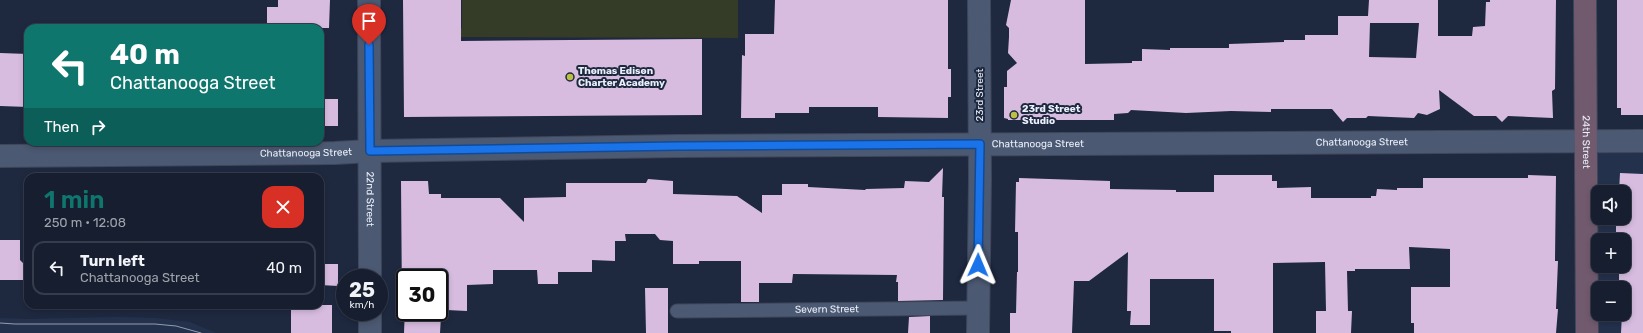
<!DOCTYPE html>
<meta charset="utf-8">
<style>
body{margin:0;font-family:Rubik,sans-serif;background:#1f2737;color:#f1f3f6;height:100vh;display:flex;flex-direction:column;font-size:15px;white-space:nowrap}
*{box-sizing:border-box;margin:0}
p{font-size:13px;color:#9ea2aa}
.icon{flex:none;width:22px;height:22px;fill:none;stroke:currentColor;stroke-width:2;stroke-linecap:round;stroke-linejoin:round}
.map{position:relative;flex:1;overflow:hidden}
.details{position:absolute;left:24px;top:173px;width:300px;height:136px;display:flex;flex-direction:column;background:#161e2f;border-radius:12px;box-shadow:0 2px 6px #0003,0 0 0 1px #353c4b}
.details>*{flex:none}
.top-card{position:absolute;left:24px;top:24px;width:300px;height:122px;border-radius:12px;box-shadow:0 2px 6px #0003,0 0 0 1px #353c4b;background:#0f766e;color:#fff;overflow:hidden}
.controls{position:absolute;left:1591px;top:185px;display:grid;gap:8px}
.controls a{display:grid;place-items:center;width:40px;height:40px;border-radius:8px;background:#161e2f;box-shadow:0 2px 6px #0003,0 0 0 1px #353c4b;font-size:20px}
.speed{position:absolute;left:336px;top:269px;display:flex;gap:8px;font-size:20px;font-weight:700;text-align:center}
.speed>*{display:grid;place-content:center;width:52px;height:52px;border-radius:50%;background:#161e2f;box-shadow:0 2px 6px #0003,0 0 0 1px #353c4b;line-height:1}
.speed small{font-size:10px;font-weight:400}
.speed .limit{border:2px solid #111;border-radius:6px;background:#fff;color:#111}
.pin{position:absolute;display:grid;place-items:center;width:34px;height:34px;color:#fff;margin:-41px -17px;border-radius:50% 50% 50% 0;rotate:-45deg;box-shadow:0 0 4px #0007}
.pin .icon{rotate:45deg}
.me{position:absolute;width:44px;margin:-22px;rotate:1deg;stroke-linejoin:round;filter:drop-shadow(0 0 3px #0008)}
.turn{display:flex;align-items:center;gap:14px;height:84px;padding:0 20px;font-size:18px}
.turn .icon{width:52px;height:52px;stroke-width:2.5}
.turn b{display:block;font-size:28px;line-height:34px}
.then{display:flex;align-items:center;height:38px;padding:0 20px;background:#0003;gap:8px;font-size:15px}
.round{display:grid;place-items:center;flex:none;width:42px;height:42px;border-radius:12px;background:#1f2737}
.overview{display:flex;align-items:center;justify-content:space-between;height:68px;padding:0 20px}
h1{font-size:24px;font-weight:600;line-height:30px;color:#0f766e}
ul{padding:0;list-style:none}
li{display:flex;align-items:center;gap:12px;height:54px;margin:0 8px 6px;padding:0 12px;border:2px solid #353c4b;border-radius:12px}
li div{flex:1}
li b{display:block;font-size:15px}
li em{font-style:normal}
.map>svg:first-child{display:block}
.built{fill:#24314d;fill-rule:evenodd}
.green{fill:#343b26}
.building{fill:#d7bce0;fill-rule:evenodd}
.lines{fill:none;stroke-linecap:round;stroke-linejoin:round}
.lane-casing{stroke:#3e4659;stroke-width:15}
.street-casing{stroke:#3e4659;stroke-width:24}
.secondary-casing{stroke:#3e4659;stroke-width:24}
.lane{stroke:#4c5972;stroke-width:13}
.street{stroke:#4c5972;stroke-width:22}
.secondary{stroke:#715a6e;stroke-width:22}
.tram{stroke:#949cac;stroke-width:1}
.route-casing{stroke:#114b97;stroke-width:10}
.route{stroke:#1a73e8;stroke-width:7}
.poi-dot{fill:#bbc045;stroke:#1e283f;stroke-width:1.5}
.labels{text-anchor:middle;dominant-baseline:central;stroke-width:4;stroke-linejoin:round;paint-order:stroke}
.poi-label{font-size:10px;font-weight:bold;fill:#eaf0fc;stroke:#1e283f;text-anchor:start}
.street-label{font-size:10px;fill:#eaf0fc;stroke:#1e283f}
</style>
<div class="map">
<svg width="1643" height="333" viewBox="0 0 1643 333">
<rect width="100%" height="100%" fill="#1e283f"/>
<!-- built -->
<g class="built">
<path d="M1592,147h51v186h-50zM1598,192h26v26h-26zM1598,240h26v26h-26zM1598,288h26v26h-26z"/>
<path d="M119,317l36,1 35,4 26,11h-216v-15l29,1z"/>
</g>
<!-- green -->
<path class="green" d="M462,0h276v38l-275,-1h-2l-2,-7 3,-2z"/>
<!-- building -->
<g class="building">
<path d="M278,0h52l-1,28h-62v-21h11z"/>
<path d="M403,0h58v41l241,-2v76l-298,2z"/>
<path d="M775,0h173v69h3v28h-3v21l-70,-1v-10h-69v6h-34v5h-34l1,-63 3,1v-22h29z"/>
<path d="M1011,0h74v64l47,-1v-2h10v-12l28,1v-2h59v-4l55,-2v-2h21v-5h33v-19h30l1,-16h69v36h34l1,-9 12,-1 1,-24h4v-2h66l-1,89 -3,2 1,27 -45,-2 -6,6 -6,-6h-22l-35,-26 1,19 -13,6 -9,-2 -4,5 -46,-2 -2,2h-19l-4,4 -11,-13h-61v3l-40,-1 -45,2 -55,-3 -3,3 -14,1v6h-106v-1l-4,-1v-31h3v-16l10,-8 -9,-10 1,-16v-9l-3,-3zM1370,23h49l-3,35 -47,-1z"/>
<path d="M1617,0h26v115h-22v-7h-4z"/>
<path d="M0,53l28,1v53l-28,-1z"/>
<rect x="320" y="99" width="18" height="27"/>
<path d="M943,168l-1,29h2l-1,103 -45,1v-19h-2l1,-7 -104,-1 -1,9h-33v19h-18v-41h-42v3h-26v-23l-13,-1 -5,-6h-30l1,7h-11v20l-23,-1v12h-34v12h-20l-1,-14h-44v14l-26,1v26l-20,-1v6h-6l-1,17h-36l1,-26h-3l-1,-126h27l1,13h12v4h59l24,24v-24l42,-1v-14h80l2,-4 25,2v13l64,2 25,17v-18h20v-11h26v3l57,3 1,-1 38,-1 1,-7 24,1zM405,278h34v34h-34z"/>
<path d="M1620,173l23,1v159h-22l1,-19h2v-26h-2v-8h-3v-14h5v-26h-8v-20h2v-2h6v-26h-5z"/>
<path d="M1214,175h58v6h5v7l34,-1v11h60v-2h5l1,-7 20,1v-2h26v-10h105v-3l28,1 -1,85h3l-2,48h2l-2,24h-142v-10h-3v-36h39v-38l-41,-2 1,22h-55v2h-8l1,40h4l-1,22h-35v-22h10l-1,-49 -52,1v70h-42v-2h-17v-52h-64v46h-20l1,-14h-4l1,-59 -39,29h-15l-2,52h-62v-20h6l1,-41h1v-40h-3l1,-50h3v-4l91,3v8l66,1v2h38z"/>
<path d="M0,240h20v20l3,3v17h-23z"/>
<path d="M320,264h18v22l-18,-1z"/>
<path d="M645,288h23v45h-22z"/>
<rect x="291" y="305" width="41" height="28"/>
<path d="M930,316v17h-22l1,-16z"/>
</g>
<g class="lines">
<!-- lane casing -->
<g class="lane-casing">
<g id="lane">
<path id="s1" d="M677,311l301,-3"/>
</g>
</g>
<!-- street casing -->
<g class="street-casing">
<g id="street">
<path id="s2" d="M369,0l1,278"/>
<path id="s3" d="M0,156l335,-3 35,-2 307,-5 966,-5"/>
<path d="M370,333v-21"/>
<path d="M978,333l2,-154 -1,-179"/>
</g>
</g>
<!-- secondary casing -->
<g class="secondary-casing">
<g id="secondary">
<path id="s4" d="M1585,0l2,333"/>
</g>
</g>
<!-- lane -->
<use href="#lane" class="lane"/>
<!-- street -->
<use href="#street" class="street"/>
<!-- secondary -->
<use href="#secondary" class="secondary"/>
<!-- tram -->
<path class="tram" d="M0,323l15,1h140l21,2 25,7"/>
</g>
<g class="lines">
<!-- route casing -->
<g class="route-casing">
<path id="route" d="M369,45l1,106 308,-5 302,-2 -2,121"/>
</g>
<!-- route -->
<use href="#route" class="route"/>
</g>
<!-- markers -->
<g class="poi-dot">
<circle cx="570" cy="77" r="4"/>
<circle cx="1014" cy="115" r="4"/>
</g>
<g class="labels">
<!-- poi labels -->
<g class="poi-label">
<text x="578" y="71">Thomas Edison<tspan x="578" dy="12">Charter Academy</tspan></text>
<text x="1022" y="109">23rd Street<tspan x="1022" dy="12">Studio</tspan></text>
</g>
<!-- street labels -->
<g class="street-label">
<text transform="translate(980 95) rotate(-90)">23rd Street</text>
<text stroke="none"><textPath href="#s4" startOffset="142">24th Street</textPath></text>
<text stroke="none"><textPath href="#s3" startOffset="1362">Chattanooga Street</textPath></text>
<text stroke="none"><textPath href="#s3" startOffset="1038">Chattanooga Street</textPath></text>
<text stroke="none"><textPath href="#s3" startOffset="306">Chattanooga Street</textPath></text>
<text stroke="none"><textPath href="#s2" startOffset="199">22nd Street</textPath></text>
<text stroke="none"><textPath href="#s1" startOffset="150">Severn Street</textPath></text>
</g>
</g>
</svg>
<div class="controls">
<a><svg class="icon" aria-label="sound" viewBox="0 0 24 24"><path d="M4 9h4l5-4v14l-5-4H4zM17 9q2 3 0 6"/></svg></a>
<a>+</a>
<a>−</a>
</div>
<div class="speed"><div>25<small>km/h</small></div><div class="limit">30</div></div>
<div class="pin" style="left:369px;top:45px;background:#d93025"><svg class="icon" aria-label="arrive" viewBox="0 0 24 24"><path d="M6 21V4h12l-3 4 3 4H6"/></svg></div>
<svg class="me" style="left:978px;top:265px" viewBox="-20 -20 40 40"><path d="M0-17L14 15 0 8-14 15z" fill="#1a73e8" stroke="#fff" stroke-width="4"/></svg>
<div class="top-card">
<div class="turn"><svg class="icon" aria-label="left" viewBox="0 0 24 24"><path d="M17 20v-9H6M10 6l-5 5 5 5"/></svg><div><b>40 m</b>Chattanooga Street</div></div>
<div class="then">Then<svg class="icon" aria-label="right" viewBox="0 0 24 24"><path d="M7 20v-9h11M14 6l5 5-5 5"/></svg></div>
</div>
<section class="details">
<div class="overview"><div><h1>1 min</h1><p>250 m · 12:08</p></div><a class="round" style="background:#d93025;color:#fff"><svg class="icon" aria-label="close" viewBox="0 0 24 24"><path d="M6 6l12 12M18 6L6 18"/></svg></a></div>
<ul>
<li><svg class="icon" aria-label="left" viewBox="0 0 24 24"><path d="M17 20v-9H6M10 6l-5 5 5 5"/></svg><div><b>Turn left</b><p>Chattanooga Street</p></div><em>40 m</em></li>
</ul>
</section>
</div>
